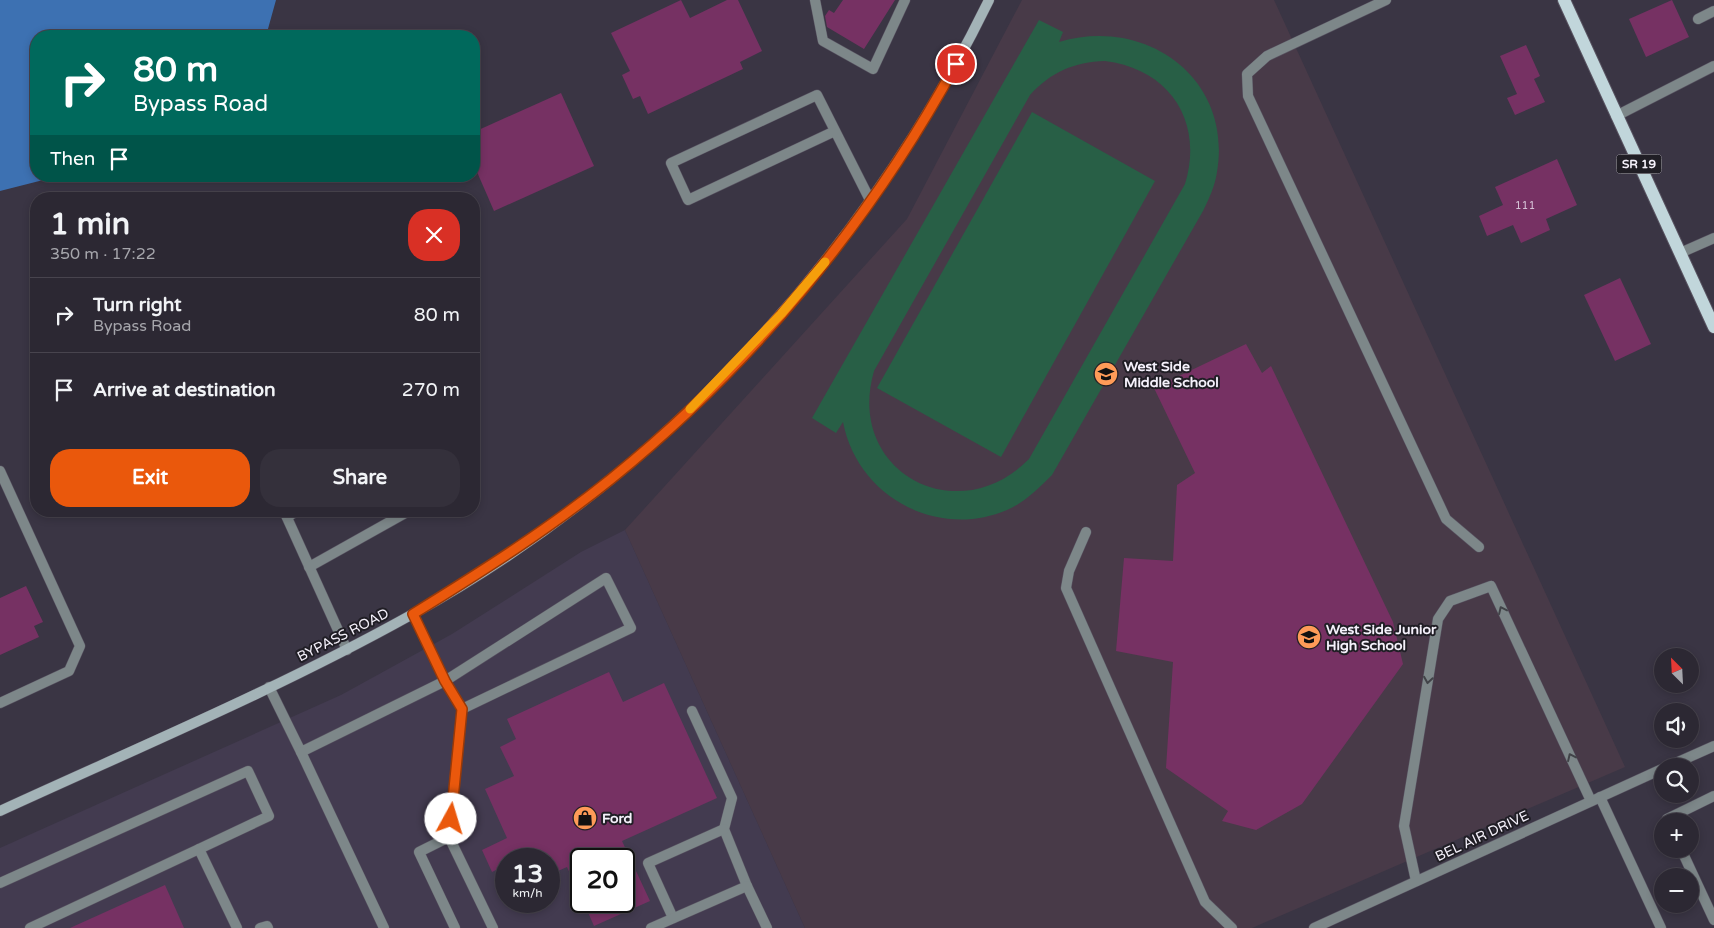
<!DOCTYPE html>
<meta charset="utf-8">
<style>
body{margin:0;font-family:"Varela Round",sans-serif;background:#34303b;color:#f1f3f6;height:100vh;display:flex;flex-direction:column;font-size:19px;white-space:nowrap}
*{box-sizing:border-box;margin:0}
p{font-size:16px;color:#a6a6ac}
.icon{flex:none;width:28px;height:28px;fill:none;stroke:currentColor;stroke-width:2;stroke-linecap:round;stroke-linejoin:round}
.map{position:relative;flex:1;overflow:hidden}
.details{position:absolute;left:30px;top:192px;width:450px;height:325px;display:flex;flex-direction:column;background:#2c2833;border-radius:20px;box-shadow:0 2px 8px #0003,0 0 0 1px #48444e}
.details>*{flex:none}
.top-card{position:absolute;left:30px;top:30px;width:450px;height:152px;border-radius:20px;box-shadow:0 2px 8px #0003,0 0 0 1px #48444e;background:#00695c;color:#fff;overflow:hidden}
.needle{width:32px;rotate:336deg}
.buttons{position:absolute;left:1654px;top:648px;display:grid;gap:10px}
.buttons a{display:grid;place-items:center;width:45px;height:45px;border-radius:50%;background:#2c2833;box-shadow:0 2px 8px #0003,0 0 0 1px #48444e;font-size:25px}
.speed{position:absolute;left:495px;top:848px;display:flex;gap:10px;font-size:25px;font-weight:700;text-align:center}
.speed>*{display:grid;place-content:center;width:65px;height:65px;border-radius:50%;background:#2c2833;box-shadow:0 2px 8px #0003,0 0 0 1px #48444e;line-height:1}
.speed small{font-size:12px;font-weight:400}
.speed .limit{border:2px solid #111;border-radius:8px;background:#fff;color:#111}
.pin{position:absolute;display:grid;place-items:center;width:42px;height:42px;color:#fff;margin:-21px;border:2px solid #fff;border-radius:50%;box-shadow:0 1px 5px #0007}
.me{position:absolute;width:55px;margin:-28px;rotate:6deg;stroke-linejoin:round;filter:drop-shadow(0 0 4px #0008)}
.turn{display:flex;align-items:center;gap:18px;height:105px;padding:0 20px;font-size:22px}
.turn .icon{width:65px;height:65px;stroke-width:2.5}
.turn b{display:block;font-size:35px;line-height:42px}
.then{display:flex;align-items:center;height:48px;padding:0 20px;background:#0003;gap:10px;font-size:19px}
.round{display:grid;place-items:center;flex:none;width:52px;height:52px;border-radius:20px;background:#34303b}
.summary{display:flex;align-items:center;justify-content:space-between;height:85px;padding:0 20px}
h1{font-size:30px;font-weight:700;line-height:38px}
.primary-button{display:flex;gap:10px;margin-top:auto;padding:10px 20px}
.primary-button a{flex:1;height:58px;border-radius:20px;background:#ea580c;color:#fff;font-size:20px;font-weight:700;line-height:58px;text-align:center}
.primary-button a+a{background:#34303b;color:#f1f3f6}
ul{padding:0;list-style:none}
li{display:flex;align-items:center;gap:15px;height:75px;padding:0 20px;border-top:1px solid #48444e}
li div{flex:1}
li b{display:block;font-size:19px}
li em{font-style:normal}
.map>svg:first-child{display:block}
.built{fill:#433b50;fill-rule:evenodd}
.education{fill:#483a48}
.green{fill:#285f46;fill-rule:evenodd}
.water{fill:#3d71b2}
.building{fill:#763163}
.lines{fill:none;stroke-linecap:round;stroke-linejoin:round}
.service-casing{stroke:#585361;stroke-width:11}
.minor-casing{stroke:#585361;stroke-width:11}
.secondary-casing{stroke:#585361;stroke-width:11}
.primary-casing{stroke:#585361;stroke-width:14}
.service{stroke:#7d8789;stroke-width:10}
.minor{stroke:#7d8789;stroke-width:10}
.secondary{stroke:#a3b3b7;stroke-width:10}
.primary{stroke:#c1d6db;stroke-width:12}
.oneway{stroke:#414348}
.route-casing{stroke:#983908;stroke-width:12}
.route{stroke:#ea580c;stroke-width:9}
.slow{stroke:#f59e0b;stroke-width:9}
.labels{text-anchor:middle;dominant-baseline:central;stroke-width:4;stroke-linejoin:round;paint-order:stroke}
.number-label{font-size:11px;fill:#d5c1d5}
.shield{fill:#201e25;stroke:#b5b2bb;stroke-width:1}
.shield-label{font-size:12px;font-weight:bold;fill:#f5f1fb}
.poi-label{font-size:14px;font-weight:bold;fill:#f5f1fb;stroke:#201e25;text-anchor:start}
.street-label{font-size:14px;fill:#f5f1fb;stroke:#201e25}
</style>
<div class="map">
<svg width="1714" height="928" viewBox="0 0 1714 928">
<rect width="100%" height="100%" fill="#3a3544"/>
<!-- built -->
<path class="built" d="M625,530l180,398h-805v-80l341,-153 111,-61 129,-82zM506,859h43v42h-43zM581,859h43v42h-43z"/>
<!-- education -->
<path class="education" d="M1022,0h252l351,767 -373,161h-447l-180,-398 282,-311z"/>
<!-- green -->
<g class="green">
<path d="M1039,20l24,12 -4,10c87,-26 174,36 158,130 -2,14 -8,27 -14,39l-151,264c-14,14 -27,27 -45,35 -70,30 -150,-14 -164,-88l-7,11 -24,-15zM1105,61c65,8 99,61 80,123l-156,275c-72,73 -184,12 -155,-88l156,-276c21,-23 44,-33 75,-34z"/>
<path d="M1032,112l123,69 -154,276 -124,-69z"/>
</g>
<!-- water -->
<path class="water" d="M0,0h276l-10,36h-230v140h23l-59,15z"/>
<!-- building -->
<g class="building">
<path d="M681,0l9,18 37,-18h11l24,51 -22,11 3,7 -95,45 -8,-18 -7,3 -11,-24 8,-4 -19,-38z"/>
<path d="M843,0h52l-31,49 -37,-22 -2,-11 4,-6 5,3z"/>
<path d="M1672,0l17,37 -43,20 -17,-38z"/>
<path d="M1526,45l14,31 -6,3 11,23 -30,13 -8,-17 10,-4 -17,-38z"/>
<path d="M561,93l33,73 -100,45 -20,-46v-33z"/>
<path d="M1557,159l20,46 -31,14 4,11 -29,13 -8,-18 -26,11 -8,-20 24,-11 -8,-18z"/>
<path d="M1620,278l31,66 -36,17 -31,-66z"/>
<path d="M1246,344l16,29 9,-7 122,256 10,42 -101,140 -46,26 -34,-9 6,-10 -62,-43 7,-106 -57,-11 8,-93 49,3 4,-76 18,-12 -41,-85z"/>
<path d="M26,586l17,36 -9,4 5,11 -39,18v-57z"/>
<path d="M609,672l14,30 41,-19 53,115 -95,43 28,60 -56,25 -11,-25h41v-42h-43v39l-14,-31 -18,8v-16h-43v6l-14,7 -10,-22 25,-12 -22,-49 29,-13 -14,-29 16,-8 -9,-20z"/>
<path d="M165,885l19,43h-114z"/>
</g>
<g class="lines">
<!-- service casing -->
<g class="service-casing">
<g id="service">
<path d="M815,0l8,41 50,28 32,-69"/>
<path d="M1386,0l-119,56 -20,18 1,22 198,423 33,28"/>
<path d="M1698,19l16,-8"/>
<path d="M835,131l-147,69 -17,-37 146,-68 53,105"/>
<path d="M1680,253l34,-15"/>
<path d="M0,471l80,175 -11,25 -69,32"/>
<path d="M284,511l63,139"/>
<path d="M287,517l10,-6"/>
<path d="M1086,532l-17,39 -3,17 139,314 27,26"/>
<path d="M309,567l100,-56"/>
<path d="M413,614l32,67 161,-103 25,50 -169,81 -13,128 44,91"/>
<path d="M269,687l32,65 144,-71 17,28"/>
<path d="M692,711l40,87 -8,31 23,57"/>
<path d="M301,752l83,176"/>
<path d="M1668,821l-1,-2 47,-23"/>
<path d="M449,837l-30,15 36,76"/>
<path d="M1681,849l33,71"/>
<path d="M1416,881l-12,-55 34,-207 12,-18 41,-15 100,215"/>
<path d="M0,883l248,-112 21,45 -70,33"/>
<path d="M673,918l-25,-55 76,-34"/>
<path d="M30,928l169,-79 38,79"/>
<path d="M260,928l7,-2 1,2"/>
<path d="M651,928l96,-42 20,42"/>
</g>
</g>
<!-- minor casing -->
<g class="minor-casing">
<g id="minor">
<path d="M1616,116l98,-50"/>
<path d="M1669,766l45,-20"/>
<path d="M1600,797l61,131"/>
<path d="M1314,928l348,-159"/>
</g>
</g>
<!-- secondary casing -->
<g class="secondary-casing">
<path id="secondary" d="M0,811c137,-63 278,-122 411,-196 250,-138 453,-359 578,-615"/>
</g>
<!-- primary casing -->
<g class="primary-casing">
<path id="primary" d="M1564,0l150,327"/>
</g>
<!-- service -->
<use href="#service" class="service"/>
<!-- minor -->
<use href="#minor" class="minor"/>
<!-- secondary -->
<use href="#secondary" class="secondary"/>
<!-- primary -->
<use href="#primary" class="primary"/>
</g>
<!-- one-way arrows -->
<defs><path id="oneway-chevron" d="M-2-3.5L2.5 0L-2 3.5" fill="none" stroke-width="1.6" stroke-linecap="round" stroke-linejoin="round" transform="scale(1.25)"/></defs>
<g class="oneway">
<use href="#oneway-chevron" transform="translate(1502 610) rotate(-115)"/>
<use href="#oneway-chevron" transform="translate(1428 680) rotate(99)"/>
<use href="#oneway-chevron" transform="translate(1571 757) rotate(-115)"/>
</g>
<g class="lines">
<!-- route casing -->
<g class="route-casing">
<path id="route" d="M451,819l11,-110 -17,-28 -32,-67c68,-42 136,-85 198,-135 140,-113 259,-257 345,-415"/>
</g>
<!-- route -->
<use href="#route" class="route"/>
<!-- slow -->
<path class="slow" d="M690,409l91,-95 44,-52"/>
</g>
<!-- icons -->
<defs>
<g id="school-disc" transform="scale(1.25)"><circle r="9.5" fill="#fe9b58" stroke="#201e25"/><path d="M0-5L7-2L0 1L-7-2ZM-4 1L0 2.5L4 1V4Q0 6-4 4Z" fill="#111"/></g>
<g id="shop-disc" transform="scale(1.25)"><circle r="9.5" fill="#fe9b58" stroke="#201e25"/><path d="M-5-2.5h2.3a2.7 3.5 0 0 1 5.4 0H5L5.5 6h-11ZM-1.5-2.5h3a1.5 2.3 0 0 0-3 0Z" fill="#111"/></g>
</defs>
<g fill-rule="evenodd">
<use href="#school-disc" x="1106" y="374"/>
<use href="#school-disc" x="1309" y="637"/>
<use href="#shop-disc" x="585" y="818"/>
</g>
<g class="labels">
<!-- number labels -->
<g class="number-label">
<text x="1525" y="205">111</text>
</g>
<!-- shield labels -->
<rect class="shield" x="1616.5" y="154.5" width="45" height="19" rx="4"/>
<g class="shield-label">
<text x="1639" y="164">SR 19</text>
</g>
<!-- poi labels -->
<g class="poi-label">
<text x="1124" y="366">West Side<tspan x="1124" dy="16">Middle School</tspan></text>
<text x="1326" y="629">West Side Junior<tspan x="1326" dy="16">High School</tspan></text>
<text x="602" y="818">Ford</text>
</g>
<!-- street labels -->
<g class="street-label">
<text transform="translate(343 635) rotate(-27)">BYPASS ROAD</text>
<text transform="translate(1482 836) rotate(-25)">BEL AIR DRIVE</text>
</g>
</g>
</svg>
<div class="buttons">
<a><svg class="needle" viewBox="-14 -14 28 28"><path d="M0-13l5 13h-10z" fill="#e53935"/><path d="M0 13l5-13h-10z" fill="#a6a6ac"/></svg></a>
<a><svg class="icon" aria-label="sound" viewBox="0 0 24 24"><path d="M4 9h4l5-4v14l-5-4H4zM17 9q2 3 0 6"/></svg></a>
<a><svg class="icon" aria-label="search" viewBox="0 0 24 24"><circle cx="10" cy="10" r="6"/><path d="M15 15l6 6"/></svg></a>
<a>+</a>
<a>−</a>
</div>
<div class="speed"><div>13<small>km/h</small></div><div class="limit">20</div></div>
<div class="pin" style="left:956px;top:64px;background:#d93025"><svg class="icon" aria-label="arrive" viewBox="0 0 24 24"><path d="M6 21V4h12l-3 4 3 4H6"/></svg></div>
<svg class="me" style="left:451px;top:819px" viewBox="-20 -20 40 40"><circle r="19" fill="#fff"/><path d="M0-13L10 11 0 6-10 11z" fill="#ea580c"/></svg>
<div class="top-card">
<div class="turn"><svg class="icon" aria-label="right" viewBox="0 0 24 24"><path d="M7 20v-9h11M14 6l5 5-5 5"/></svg><div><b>80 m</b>Bypass Road</div></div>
<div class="then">Then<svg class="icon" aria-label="arrive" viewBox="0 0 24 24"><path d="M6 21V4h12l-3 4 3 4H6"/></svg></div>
</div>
<section class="details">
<div class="summary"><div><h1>1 min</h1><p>350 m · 17:22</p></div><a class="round" style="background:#d93025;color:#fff"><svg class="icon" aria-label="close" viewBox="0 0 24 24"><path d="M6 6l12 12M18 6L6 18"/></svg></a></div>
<ul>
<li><svg class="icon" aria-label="right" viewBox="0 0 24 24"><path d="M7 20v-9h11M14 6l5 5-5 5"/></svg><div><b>Turn right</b><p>Bypass Road</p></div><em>80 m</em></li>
<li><svg class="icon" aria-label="arrive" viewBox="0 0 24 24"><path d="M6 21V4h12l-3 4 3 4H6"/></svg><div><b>Arrive at destination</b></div><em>270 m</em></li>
</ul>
<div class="primary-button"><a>Exit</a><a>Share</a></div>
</section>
</div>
